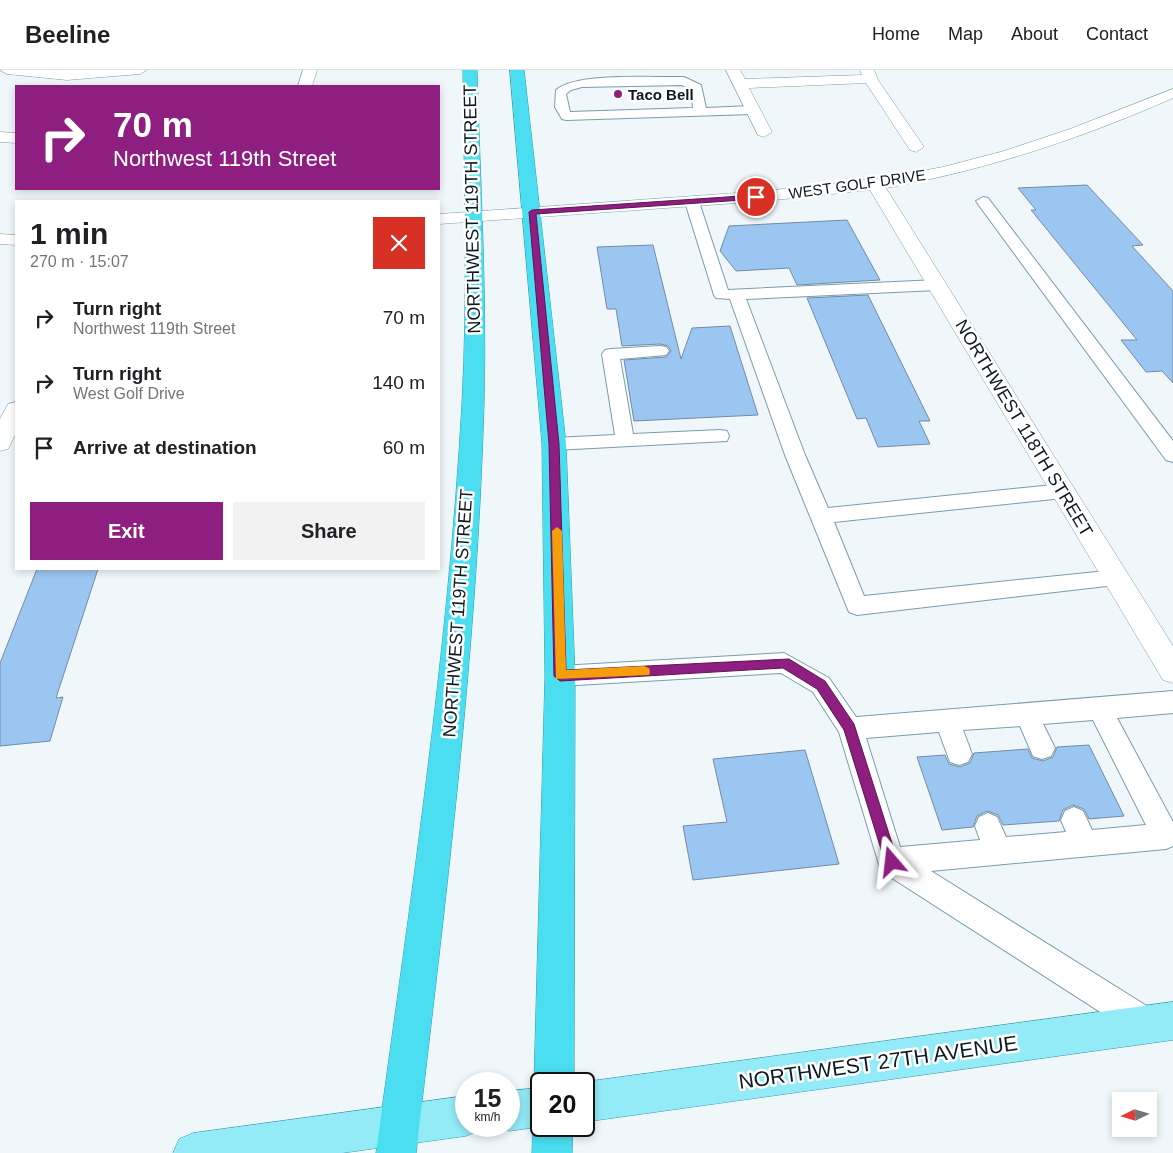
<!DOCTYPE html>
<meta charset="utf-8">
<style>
body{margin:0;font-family:Helvetica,sans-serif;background:#f2f2f2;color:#202124;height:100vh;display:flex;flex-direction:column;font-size:19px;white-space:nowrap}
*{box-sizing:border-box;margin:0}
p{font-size:16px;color:#757577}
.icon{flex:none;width:28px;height:28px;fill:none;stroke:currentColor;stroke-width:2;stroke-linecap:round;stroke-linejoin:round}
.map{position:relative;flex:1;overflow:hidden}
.side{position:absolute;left:15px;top:130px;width:425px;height:370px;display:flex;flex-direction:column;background:#fff;border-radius:0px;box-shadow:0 2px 8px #0003}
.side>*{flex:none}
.guide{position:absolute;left:15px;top:15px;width:425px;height:105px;border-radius:0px;box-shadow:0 2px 8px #0003;background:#8e1f81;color:#fff;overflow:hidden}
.needle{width:32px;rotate:265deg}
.tools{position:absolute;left:1112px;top:1022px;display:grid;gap:10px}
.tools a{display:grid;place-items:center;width:45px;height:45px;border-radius:0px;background:#fff;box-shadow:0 2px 8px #0003;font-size:25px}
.speed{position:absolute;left:455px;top:1002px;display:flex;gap:10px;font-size:25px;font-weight:700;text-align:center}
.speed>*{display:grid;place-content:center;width:65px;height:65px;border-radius:50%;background:#fff;box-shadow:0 2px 8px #0003;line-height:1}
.speed small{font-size:12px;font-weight:400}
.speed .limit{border:2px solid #111;border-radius:8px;background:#fff;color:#111}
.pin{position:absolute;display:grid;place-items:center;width:42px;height:42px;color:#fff;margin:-21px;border:2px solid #fff;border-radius:50%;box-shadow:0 1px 5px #0007}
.me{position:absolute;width:55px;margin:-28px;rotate:343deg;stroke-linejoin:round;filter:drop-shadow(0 0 4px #0008)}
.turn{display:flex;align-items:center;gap:18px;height:105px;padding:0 15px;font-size:22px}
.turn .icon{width:65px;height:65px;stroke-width:2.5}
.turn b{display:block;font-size:35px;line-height:42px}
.round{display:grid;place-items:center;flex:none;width:52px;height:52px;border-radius:0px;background:#f2f2f2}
.overview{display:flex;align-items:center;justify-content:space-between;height:85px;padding:0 15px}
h1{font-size:30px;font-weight:700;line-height:38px}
.primary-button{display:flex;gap:10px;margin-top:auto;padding:10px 15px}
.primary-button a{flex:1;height:58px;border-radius:0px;background:#8e1f81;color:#fff;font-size:20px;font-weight:700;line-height:58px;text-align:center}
.primary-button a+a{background:#f2f2f2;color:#202124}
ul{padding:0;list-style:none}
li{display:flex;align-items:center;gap:15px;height:65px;padding:0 15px}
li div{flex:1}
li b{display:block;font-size:19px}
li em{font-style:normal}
header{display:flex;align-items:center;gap:30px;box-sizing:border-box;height:70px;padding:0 25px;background:#fff;border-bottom:1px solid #e0e0e0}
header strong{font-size:24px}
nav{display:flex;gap:28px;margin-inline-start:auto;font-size:18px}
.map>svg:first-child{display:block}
.building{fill:#9cc6f2;stroke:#748ba2}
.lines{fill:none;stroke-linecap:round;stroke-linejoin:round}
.lane-casing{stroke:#7b9cac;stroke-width:2}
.street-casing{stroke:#7b9cac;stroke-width:1}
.primary-casing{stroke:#359aa8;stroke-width:1}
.highway-casing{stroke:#359aa8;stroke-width:1}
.lane{fill:#fff;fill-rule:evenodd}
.street{fill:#fff;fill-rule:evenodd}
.primary{fill:#93ebf7;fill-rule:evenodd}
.highway{fill:#4bdef1;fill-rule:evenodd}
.route{fill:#8e1f81;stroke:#5c1454}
.slow{fill:#f59e0b}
.poi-dot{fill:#8e1f81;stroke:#fff;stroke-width:2}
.labels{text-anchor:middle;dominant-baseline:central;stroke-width:5;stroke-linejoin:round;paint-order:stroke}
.far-poi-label{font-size:15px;font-weight:bold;fill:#0d1b21;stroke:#fff;text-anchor:start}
.far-street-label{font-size:15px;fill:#0d1b21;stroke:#fff}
.street-label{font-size:18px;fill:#0d1b21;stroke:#fff}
.near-street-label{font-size:21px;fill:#0d1b21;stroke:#fff}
</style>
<header>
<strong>Beeline</strong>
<nav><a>Home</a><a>Map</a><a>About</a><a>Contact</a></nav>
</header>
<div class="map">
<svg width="1173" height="1083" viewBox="0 0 1173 1083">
<rect width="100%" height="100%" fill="#f0f7fb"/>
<!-- building -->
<g class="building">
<path d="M1087,115l56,60 -11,1 41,45v92l-11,-12 -16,1 -25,-32h16l-106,-130h5l-18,-22z"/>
<path d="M847,150l33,60 -83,5 -8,-17 -53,3 -16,-20 9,-25z"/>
<path d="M653,175l28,114 11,-31 38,-2 28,89 -124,6 -10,-61 42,-3 5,-6 -3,-5 -8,-2 -38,2 -6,-37h-9l-10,-62z"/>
<path d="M868,225l62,126h-11l11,23 -52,3 -12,-29 -9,1 -50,-121z"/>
<path d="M37,499h61l-42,129 7,-1 -13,44 -50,5v-83z"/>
<path d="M1089,675l35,71 -35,3 -5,-10 -11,-4 -10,5 -4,11 -56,4 -5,-10 -11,-4 -10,5 -4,11 -31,3 -25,-73 28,-2 4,9 11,3 10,-4 4,-10 54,-4 4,9 11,3 10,-4 4,-10z"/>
<path d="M805,680l34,114 -146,16 -10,-54 44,-4 -14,-63z"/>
</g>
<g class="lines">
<!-- lane casing -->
<g class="lane-casing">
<g id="lane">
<path d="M684,7l17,8 5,23 46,-2 6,4 -6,4 -186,6 -4,-1 -7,-12 1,-17c21,-18 98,-12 128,-13zM682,15l9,5 2,18 -123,4 -4,-18 5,-4 11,-3z"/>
<path d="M983,127l5,1 185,243v21l-7,-2 -188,-256 -2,-3z"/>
<path d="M692,128l7,4 29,88 209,-10 8,5 -8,5 -191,9 59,156 23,53 235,-24 7,2 3,5 -3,5 -7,2 -229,24 30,74 252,-26 8,2 3,6 -3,6 -267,31 -8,-3 -64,-157 -55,-156 -14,-1 -2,-3 -29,-93z"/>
<path d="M660,276l6,1 3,4 -3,4 -46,4 13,75 87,-4 7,1 2,5 -2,5 -173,9 -7,-1 -3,-5 3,-5 7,-1 61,-3 -13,-81 3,-4 6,-1z"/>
<path d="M784,583l45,25 27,39 317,-26v22l-56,5 56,104v24l-7,3 -235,22 227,142 4,11 -4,11 -11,4 -11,-4 -255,-164 -42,-139 -26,-40 -32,-19 -221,13 -8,-3 -4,-7 4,-7 8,-3zM1093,650l53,105 -54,5 -9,-19 -9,-4 -9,4 -4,9 5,12 -60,5 -9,-20 -9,-4 -9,4 -4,9 5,14 -80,7 -34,-109 73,-6 11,30 9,3 9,-3 4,-8 -9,-24 57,-4 13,30 9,3 9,-3 4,-8 -12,-24z"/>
</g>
</g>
<!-- street casing -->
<g class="street-casing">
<g id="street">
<path d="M0,0h147l-7,4 -73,6 -60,-6z"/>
<path d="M303,0h14l-5,16h-14z"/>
<path d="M726,0h14l5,9 117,-4 -2,-5h14l4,10 46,67 -8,5 -6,-2 -44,-67 -117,5 23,44 -8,5 -6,-2z"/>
<path d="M1173,19v9c-93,41 -187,72 -287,90l287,458v37l-10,-3 -293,-490 -105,11 -326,23v-10l326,-23 119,-13 59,-11 61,-16 66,-22z"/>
<path d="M0,62l16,1v10l-16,-1z"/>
<path d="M0,164l16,1v10l-16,-1z"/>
<path d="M16,332v31l-8,16 -8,2v-32l8,-15z"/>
</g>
</g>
<!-- primary casing -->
<g class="primary-casing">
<g id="primary">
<path d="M1173,932v38l-589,82v-38h-4l4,-2z"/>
<path d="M541,1018v38h4l-36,5 -11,-5h11v-35z"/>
<path d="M466,1026v30h16l-2,4 -14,6 -124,17h-169l6,-14 14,-6z"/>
</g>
</g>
<!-- highway casing -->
<g class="highway-casing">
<g id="highway">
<path d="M463,0h14c3,111 10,222 7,333 -7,251 -39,500 -68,750h-40c34,-249 72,-498 86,-749 6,-111 2,-223 1,-334z"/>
<path d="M510,0h14l42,374 9,232 -1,408h-33v14l-7,-14 11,-408 -3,-232z"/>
<path d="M541,1041v15h32l-1,27h-40l1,-27z"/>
</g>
</g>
<!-- lane -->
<use href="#lane" class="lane"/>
<!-- street -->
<use href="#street" class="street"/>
<!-- primary -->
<use href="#primary" class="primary"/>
<!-- highway -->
<use href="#highway" class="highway"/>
</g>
<!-- route -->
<path class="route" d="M756,125l2,4 -222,15 23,230 7,226 223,-11 36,22 29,43 44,138 -2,4 -4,2 -5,-2 -2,-4 -41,-132 -27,-41 -34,-21 -223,13 -6,-5 -5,-232 -20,-232 3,-2z"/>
<!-- slow -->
<path class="slow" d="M557,457l5,4 4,139 78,-4 5,2 1,4 -1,3 -93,4 -4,-148z"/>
<!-- markers -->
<circle class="poi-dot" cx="618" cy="24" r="5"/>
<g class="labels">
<!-- far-poi labels -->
<g class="far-poi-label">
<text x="628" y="24">Taco Bell</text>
</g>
<!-- far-street labels -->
<g class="far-street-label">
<text transform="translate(857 114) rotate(-8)">WEST GOLF DRIVE</text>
</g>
<!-- street labels -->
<g class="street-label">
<text transform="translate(472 139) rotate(-91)">NORTHWEST 119TH STREET</text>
<text transform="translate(1024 358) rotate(59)">NORTHWEST 118TH STREET</text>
<text transform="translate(458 543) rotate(-86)">NORTHWEST 119TH STREET</text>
</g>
<!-- near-street labels -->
<g class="near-street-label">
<text transform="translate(878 992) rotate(-8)">NORTHWEST 27TH AVENUE</text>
</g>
</g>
</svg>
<div class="tools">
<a><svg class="needle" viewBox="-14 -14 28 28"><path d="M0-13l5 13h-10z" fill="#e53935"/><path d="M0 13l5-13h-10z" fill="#757577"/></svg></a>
</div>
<div class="speed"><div>15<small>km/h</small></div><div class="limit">20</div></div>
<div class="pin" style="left:756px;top:127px;background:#d93025"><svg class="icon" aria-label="arrive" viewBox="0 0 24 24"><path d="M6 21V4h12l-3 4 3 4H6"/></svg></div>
<svg class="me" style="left:892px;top:792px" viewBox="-20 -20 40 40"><path d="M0-17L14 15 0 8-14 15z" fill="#8e1f81" stroke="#fff" stroke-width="4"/></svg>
<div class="guide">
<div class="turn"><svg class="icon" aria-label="right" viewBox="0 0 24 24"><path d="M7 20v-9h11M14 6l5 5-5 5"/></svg><div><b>70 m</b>Northwest 119th Street</div></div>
</div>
<section class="side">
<div class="overview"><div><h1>1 min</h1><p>270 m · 15:07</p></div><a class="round" style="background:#d93025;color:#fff"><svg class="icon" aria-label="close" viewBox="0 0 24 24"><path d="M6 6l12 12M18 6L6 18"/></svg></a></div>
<ul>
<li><svg class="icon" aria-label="right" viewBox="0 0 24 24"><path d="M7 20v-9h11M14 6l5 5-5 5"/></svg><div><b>Turn right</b><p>Northwest 119th Street</p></div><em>70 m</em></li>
<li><svg class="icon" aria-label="right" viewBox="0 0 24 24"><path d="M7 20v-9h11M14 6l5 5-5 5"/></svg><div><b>Turn right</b><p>West Golf Drive</p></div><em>140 m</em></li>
<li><svg class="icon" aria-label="arrive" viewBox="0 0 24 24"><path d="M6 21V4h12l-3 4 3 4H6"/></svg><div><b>Arrive at destination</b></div><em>60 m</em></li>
</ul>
<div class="primary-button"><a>Exit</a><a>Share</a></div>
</section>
</div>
